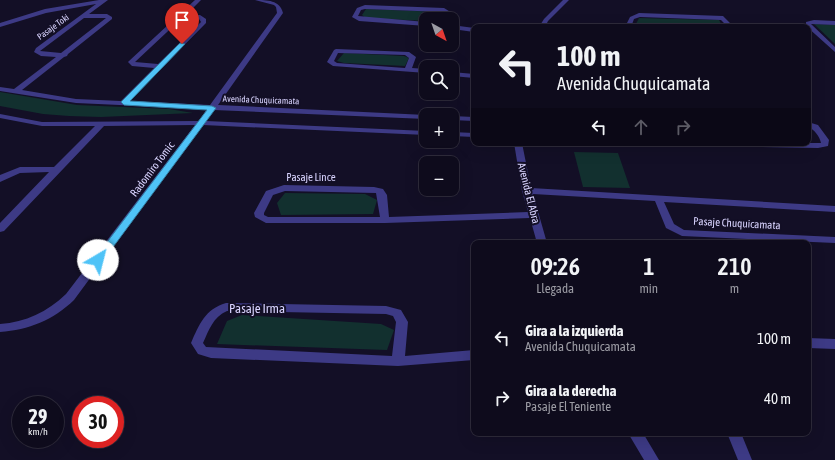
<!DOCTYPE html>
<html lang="es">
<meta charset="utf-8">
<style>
body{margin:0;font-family:"Asap Condensed",sans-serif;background:#171425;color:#f1f3f6;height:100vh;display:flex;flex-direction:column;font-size:15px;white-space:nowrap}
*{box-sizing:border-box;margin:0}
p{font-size:13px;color:#9b9ba3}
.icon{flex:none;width:22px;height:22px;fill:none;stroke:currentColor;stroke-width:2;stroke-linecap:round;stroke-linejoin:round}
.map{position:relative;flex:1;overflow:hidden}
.drawer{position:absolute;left:471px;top:240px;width:340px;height:196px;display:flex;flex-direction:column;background:#0e0b1c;border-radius:8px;box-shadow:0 4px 16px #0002,0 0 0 1px #2e2b3b}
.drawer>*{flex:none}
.hud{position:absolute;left:471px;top:24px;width:340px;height:122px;border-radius:8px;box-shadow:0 4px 16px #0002,0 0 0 1px #2e2b3b;background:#0e0b1c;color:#f1f3f6;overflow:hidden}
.needle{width:26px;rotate:140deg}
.controls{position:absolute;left:419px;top:12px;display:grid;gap:8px}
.controls a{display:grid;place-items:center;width:40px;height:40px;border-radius:8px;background:#0e0b1c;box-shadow:0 4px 16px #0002,0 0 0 1px #2e2b3b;font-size:20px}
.speed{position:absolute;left:12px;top:396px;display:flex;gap:8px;font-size:20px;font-weight:700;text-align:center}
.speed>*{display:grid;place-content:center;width:52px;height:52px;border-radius:50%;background:#0e0b1c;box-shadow:0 4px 16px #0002,0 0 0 1px #2e2b3b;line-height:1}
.speed small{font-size:10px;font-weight:400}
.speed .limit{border:6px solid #d22;background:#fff;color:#111}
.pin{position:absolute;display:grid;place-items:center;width:34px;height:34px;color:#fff;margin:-41px -17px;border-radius:50% 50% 50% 0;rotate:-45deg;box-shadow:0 0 4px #0007}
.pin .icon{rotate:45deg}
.me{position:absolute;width:44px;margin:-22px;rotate:37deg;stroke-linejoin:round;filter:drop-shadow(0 0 3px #0008)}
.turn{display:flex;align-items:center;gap:14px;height:84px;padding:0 20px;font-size:18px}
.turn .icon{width:52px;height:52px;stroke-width:2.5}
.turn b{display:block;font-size:28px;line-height:34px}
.lanes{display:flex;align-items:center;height:38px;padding:0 20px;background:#0003;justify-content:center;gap:20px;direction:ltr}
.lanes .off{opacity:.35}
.eta{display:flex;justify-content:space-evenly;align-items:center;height:68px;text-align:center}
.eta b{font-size:24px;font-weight:600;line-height:28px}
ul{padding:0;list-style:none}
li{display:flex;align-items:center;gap:12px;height:60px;padding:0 20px}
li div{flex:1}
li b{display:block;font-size:15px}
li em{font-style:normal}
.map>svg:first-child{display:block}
.green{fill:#12302f}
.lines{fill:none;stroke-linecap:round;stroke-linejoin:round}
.minor{fill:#3d3a85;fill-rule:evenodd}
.route{fill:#4fc3f7;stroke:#337fa1}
.labels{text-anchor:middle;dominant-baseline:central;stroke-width:4;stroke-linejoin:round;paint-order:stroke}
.far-street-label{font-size:9px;fill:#d9d4ff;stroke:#130f26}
.street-label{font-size:11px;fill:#d9d4ff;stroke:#130f26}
.near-street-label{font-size:13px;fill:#d9d4ff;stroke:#130f26}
</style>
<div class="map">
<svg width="835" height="460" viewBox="0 0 835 460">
<rect width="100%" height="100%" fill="#130f26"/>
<!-- green -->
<g class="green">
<path d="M366,9l74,3 4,3 -6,4h-12v2l-60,-3 -4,-3z"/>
<path d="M639,18l80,2 4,7 -88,-1z"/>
<path d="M814,24l21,1v19z"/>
<path d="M344,53l60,3 5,2 -4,8 -61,-3 -7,-2z"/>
<path d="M0,92l77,13 92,4 24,4 -92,4 -32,-1 -26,-2 -43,-8z"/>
<path d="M574,152l44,1 12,35 -47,-1z"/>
<path d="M285,193l80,1 12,6 -4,14 -92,1 -4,-12z"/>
<path d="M242,315l139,9 13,6 -7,20 -170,-6 10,-23z"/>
</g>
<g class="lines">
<!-- minor -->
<g class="minor">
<path d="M99,0h9l-19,14h18l5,3v2l-44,35 -1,2 -3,1 -42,33 54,9 45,2 33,-33 -22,-2 -4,-4 1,-1 66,-61h6l-15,15h14l6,4v4l-77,78 81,4 67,-92 -1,-6 -2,-2 -19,-5c12,0 25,0 28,13l-65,92 208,10h1h-1v4l-212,-9 -8,11 220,10v4l-223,-10 -129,175c-21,20 -45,30 -74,32v-8c26,-2 47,-12 66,-30l129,-169 -91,1 -100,105 -4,1v-9l49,-51 -29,1 -20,9v-7l20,-8h34l41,-41h-53l-42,-8v-4l42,8 157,-1 8,-12 -131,-6 -76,-12v-4l14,2 42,-32 -15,-1 -7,-4 2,-4 60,-44 -50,9 -46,14v-4l45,-14zM84,18h22l-45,35 -21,-2zM182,18l17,1 2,3 -43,42 -23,-2z"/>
<path d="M563,0h6l-21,21 -3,6h-6l5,-8z"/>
<path d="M365,5l79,3 8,5 -3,6h-6l3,-5 -3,-2 -78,-3 -4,1 -3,6 68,6v4l-67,-5 -7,-4 5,-9z"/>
<path d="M639,13l84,3 11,11h-6l-7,-7 -81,-3 -6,2 -3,8h-6l5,-10z"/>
<path d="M814,20l21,1v4l-24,-1 24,23v5l-29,-26v-4z"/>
<path d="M452,25l22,3v4l-22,-3z"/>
<path d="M580,25h40l3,2h-46z"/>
<path d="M336,49l73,3 7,5 -4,11 14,1v4l-93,-7 -6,-4 7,-12zM338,53l67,2 4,3 -4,10 -68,-5 -3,-2z"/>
<path d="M452,72l22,2v4l-22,-2z"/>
<path d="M452,116l22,1v4l-22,-1z"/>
<path d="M808,122l10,3 11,15 -1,6 -10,2 -105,-2 -16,-1 -4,-2h128c-1,-6 -7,-14 -13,-16z"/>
<path d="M452,132l22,1v4l-22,-1z"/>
<path d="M514,143h8l9,45 304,18v6l-171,-10 10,22 10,6 151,7v6l-153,-7 -16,-8 -11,-27 -122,-7 14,49h-10l-7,-25 -145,5h-119l-11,-6 -1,-4 12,-22 18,-6 90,2 9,2 4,6 2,22 139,-5 -6,-21zM285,191l91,2 4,24h-112l-4,-2v-2l9,-18z"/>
<path d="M226,303l160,3 15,4 7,12 -3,34 69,-6v10l-76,6 -187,-8 -13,-4 -7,-11c8,-18 14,-34 35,-40zM227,311l159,3 7,2 3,6 -4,34 -186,-9 -3,-4c6,-13 10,-26 24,-32z"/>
<path d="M808,338l27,1v10l-27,-1z"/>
<path d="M628,433h15l16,27h-15z"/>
<path d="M727,433h14l11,27h-14z"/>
</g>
</g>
<!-- route -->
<path class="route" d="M180,43l5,1 -55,57 82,5 4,2 -114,154h-7l-2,-2 2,-2 112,-148 -83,-5 -3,-3z"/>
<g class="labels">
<!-- far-street labels -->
<g class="far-street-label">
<text transform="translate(53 27) rotate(-36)">Pasaje Toki</text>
<text transform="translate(261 100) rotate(2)">Avenida Chuquicamata</text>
</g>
<!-- street labels -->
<g class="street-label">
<text transform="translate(152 169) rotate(-53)">Radomiro Tomic</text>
<text x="311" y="177">Pasaje Lince</text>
<text transform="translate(529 193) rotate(76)">Avenida El Abra</text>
<text transform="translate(737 223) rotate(3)">Pasaje Chuquicamata</text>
</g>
<!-- near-street labels -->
<g class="near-street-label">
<text x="257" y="308">Pasaje Irma</text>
</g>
</g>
</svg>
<div class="controls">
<a><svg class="needle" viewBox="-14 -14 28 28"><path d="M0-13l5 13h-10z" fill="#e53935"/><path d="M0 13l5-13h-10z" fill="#9b9ba3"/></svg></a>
<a><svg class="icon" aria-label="search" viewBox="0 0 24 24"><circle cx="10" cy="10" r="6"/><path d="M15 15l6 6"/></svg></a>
<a>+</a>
<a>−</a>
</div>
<div class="speed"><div>29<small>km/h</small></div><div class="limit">30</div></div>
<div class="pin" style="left:182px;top:44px;background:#d93025"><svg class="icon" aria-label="arrive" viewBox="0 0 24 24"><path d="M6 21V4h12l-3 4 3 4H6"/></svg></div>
<svg class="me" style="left:98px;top:260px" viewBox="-20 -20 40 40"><circle r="19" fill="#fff"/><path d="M0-13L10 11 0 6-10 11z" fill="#4fc3f7"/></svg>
<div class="hud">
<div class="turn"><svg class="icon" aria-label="left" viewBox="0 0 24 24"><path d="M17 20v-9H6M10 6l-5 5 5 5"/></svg><div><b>100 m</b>Avenida Chuquicamata</div></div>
<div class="lanes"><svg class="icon" aria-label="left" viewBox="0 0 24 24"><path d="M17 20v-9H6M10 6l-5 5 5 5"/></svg><svg class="icon off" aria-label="ahead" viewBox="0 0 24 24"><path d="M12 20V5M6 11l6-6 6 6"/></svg><svg class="icon off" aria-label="right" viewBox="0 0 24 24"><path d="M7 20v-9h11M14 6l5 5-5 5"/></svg></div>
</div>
<section class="drawer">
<div class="eta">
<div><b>09:26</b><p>Llegada</p></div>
<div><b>1</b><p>min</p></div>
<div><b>210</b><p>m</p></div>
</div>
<ul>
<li><svg class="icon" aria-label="left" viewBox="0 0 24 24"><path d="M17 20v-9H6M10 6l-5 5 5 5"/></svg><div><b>Gira a la izquierda</b><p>Avenida Chuquicamata</p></div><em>100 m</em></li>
<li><svg class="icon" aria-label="right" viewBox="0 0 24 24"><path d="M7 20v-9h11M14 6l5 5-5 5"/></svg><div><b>Gira a la derecha</b><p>Pasaje El Teniente</p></div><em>40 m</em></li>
</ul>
</section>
</div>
